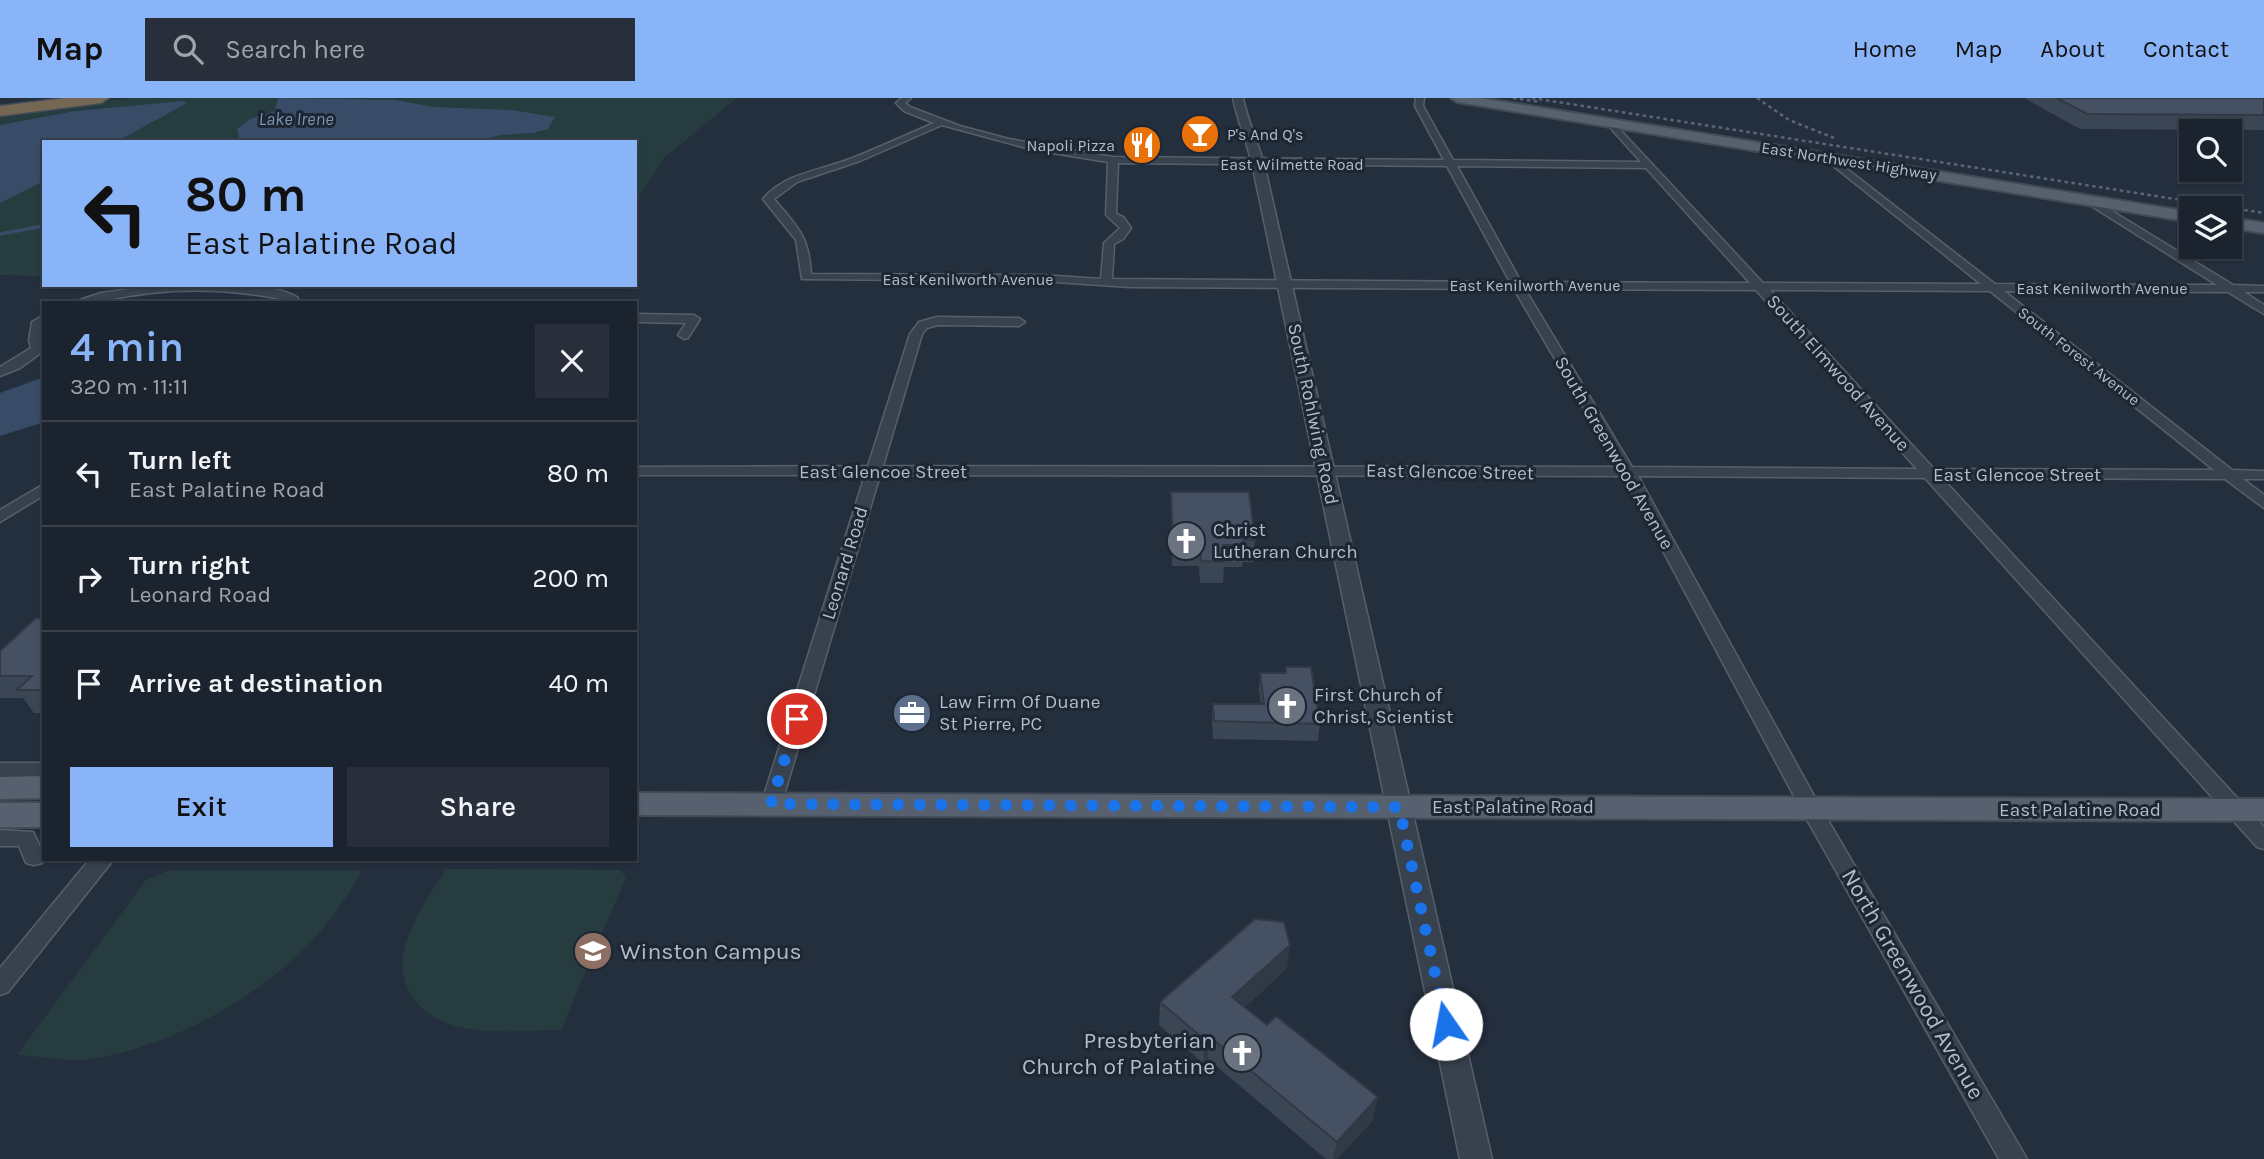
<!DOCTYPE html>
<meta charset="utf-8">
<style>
body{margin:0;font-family:Karla,sans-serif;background:#282f3a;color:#f1f3f6;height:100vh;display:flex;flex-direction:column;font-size:26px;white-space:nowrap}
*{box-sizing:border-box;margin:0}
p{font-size:23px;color:#a0a4aa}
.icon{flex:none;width:38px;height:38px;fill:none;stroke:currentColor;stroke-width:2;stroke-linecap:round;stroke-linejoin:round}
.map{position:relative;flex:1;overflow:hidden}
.sheet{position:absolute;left:42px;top:203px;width:595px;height:560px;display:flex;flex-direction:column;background:#1b232e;border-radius:0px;box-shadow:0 2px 5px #0004,0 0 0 2px #39404a}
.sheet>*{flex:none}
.guide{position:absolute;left:42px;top:42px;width:595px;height:147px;border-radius:0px;box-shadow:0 2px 5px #0004,0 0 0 2px #39404a;background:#8ab4f8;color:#111;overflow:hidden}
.fabs{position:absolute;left:2179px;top:21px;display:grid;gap:14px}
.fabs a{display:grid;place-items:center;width:63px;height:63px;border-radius:0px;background:#1b232e;box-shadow:0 2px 5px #0004,0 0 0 2px #39404a;font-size:35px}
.pin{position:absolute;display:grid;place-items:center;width:60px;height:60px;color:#fff;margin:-30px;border:4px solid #fff;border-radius:50%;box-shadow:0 2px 7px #0007}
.me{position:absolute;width:77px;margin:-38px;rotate:348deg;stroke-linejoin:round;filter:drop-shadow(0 0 5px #0008)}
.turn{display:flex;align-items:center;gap:24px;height:147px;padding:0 28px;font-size:32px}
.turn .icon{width:91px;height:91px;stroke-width:2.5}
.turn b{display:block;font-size:49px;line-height:60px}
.round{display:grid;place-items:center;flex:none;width:74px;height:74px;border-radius:0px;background:#282f3a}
.head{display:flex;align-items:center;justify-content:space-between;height:119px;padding:0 28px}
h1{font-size:42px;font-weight:600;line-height:52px;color:#8ab4f8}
.primary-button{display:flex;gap:14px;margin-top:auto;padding:14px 28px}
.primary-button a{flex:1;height:80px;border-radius:0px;background:#8ab4f8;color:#111;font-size:28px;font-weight:600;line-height:80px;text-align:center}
.primary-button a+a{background:#282f3a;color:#f1f3f6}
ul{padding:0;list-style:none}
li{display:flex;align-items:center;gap:21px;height:105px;padding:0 28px;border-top:2px solid #39404a}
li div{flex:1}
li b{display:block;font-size:26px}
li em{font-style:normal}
header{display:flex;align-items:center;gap:42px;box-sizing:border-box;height:98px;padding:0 35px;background:#8ab4f8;color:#111}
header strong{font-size:33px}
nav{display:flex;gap:38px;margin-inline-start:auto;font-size:24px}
.search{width:490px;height:63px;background:#282f3a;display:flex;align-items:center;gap:18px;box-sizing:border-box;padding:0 24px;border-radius:0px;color:#a0a4aa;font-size:26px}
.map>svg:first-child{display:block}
.green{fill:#263c3f}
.water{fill:#394c67}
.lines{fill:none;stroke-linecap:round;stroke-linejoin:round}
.stream{stroke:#394c67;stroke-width:3.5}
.minor-casing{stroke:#565f6c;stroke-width:3}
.tertiary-casing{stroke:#565f6c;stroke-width:3}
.primary-casing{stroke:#414a57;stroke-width:4}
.motorway-casing{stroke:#434c59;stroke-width:3}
.minor{fill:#38414e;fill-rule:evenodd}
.tertiary{fill:#38414e;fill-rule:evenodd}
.primary{fill:#56606e;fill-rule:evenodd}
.motorway{fill:#746855;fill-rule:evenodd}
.rail{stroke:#5a6575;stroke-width:2.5;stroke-dasharray:3.5 3.5;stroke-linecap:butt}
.wall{fill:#3b4654}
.shaded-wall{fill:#303945}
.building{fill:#455162;stroke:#303945;stroke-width:2}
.route{stroke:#1a73e8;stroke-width:12;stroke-dasharray:0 21.6}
.labels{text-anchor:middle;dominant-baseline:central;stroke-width:6;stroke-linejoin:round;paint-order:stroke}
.far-poi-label{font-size:16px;fill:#b4bcc9;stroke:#1d2633;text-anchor:start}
.far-street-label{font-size:16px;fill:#b4bcc9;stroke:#1d2633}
.far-water-label{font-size:18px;font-style:italic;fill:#7c92b1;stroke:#1d2633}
.street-label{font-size:19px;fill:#b4bcc9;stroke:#1d2633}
.poi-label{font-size:19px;fill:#b4bcc9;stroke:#1d2633;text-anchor:start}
.near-poi-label{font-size:23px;fill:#b4bcc9;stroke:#1d2633;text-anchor:start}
.near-street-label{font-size:23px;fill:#b4bcc9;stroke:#1d2633}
</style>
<header>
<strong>Map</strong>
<div class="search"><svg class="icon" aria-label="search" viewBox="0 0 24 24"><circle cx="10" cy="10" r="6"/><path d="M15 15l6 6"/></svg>Search here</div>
<nav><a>Home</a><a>Map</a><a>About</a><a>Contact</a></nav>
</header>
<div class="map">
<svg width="2264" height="1061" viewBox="0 0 2264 1061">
<rect width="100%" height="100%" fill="#242f3e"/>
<!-- green -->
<g class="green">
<path d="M129,0h608l-73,60 -29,44v-60h-591v134l-44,-1v-160z"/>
<path d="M446,771l174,1 6,7 -65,153c-51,0 -123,13 -152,-39 -10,-18 -7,-43 2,-62 9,-21 23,-41 35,-60z"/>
<path d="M167,773h195c-13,22 -26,43 -43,62 -54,62 -146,113 -227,126 -23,3 -52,-3 -75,-4l129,-175z"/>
</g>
<!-- water -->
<g class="water">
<path d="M278,0l117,2 38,7 79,3 43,7 -7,12 -15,4 -32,2 -32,7h-229l-3,-13 13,-10 25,-8z"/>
<path d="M183,3l4,2 -71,39h-72v39l-44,22v-78l75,-14z"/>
<path d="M44,279v45l-44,14v-43z"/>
</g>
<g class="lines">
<!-- stream -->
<path class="stream" d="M0,136l44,-8"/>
<!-- minor casing -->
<g class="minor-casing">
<g id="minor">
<path d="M902,0h9l-6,5 5,4 50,19 49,13 104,18 331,3 -29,-54 1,-8h8l-1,8 30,54 188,2 -34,-38v-4l3,-1 153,164 218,1 -155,-124 -2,-2 5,-3 166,129 222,1 -132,-83v-4l4,-1 144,88 31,1v6h-20l20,13v9l-36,-22 -224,-1 228,179 32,1v8h-21l21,16v13l-39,-29 -283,-1 322,349v22l-7,-2 -332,-369 -287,-2 181,329 208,354h-28l-198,-350 -178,-333 -743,-1 -99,330 -3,5 -7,3 -7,-3 -3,-5 104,-330h-230v-8l233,-1 42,-132 9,-12 18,-5 82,1 6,4 -6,4 -81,-1 -11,3 -5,6 -39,132 735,1 -104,-178 -384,-2 -89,-6 -239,-2 -6,-39 -33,-41c22,-26 56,-28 87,-40 28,-11 56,-24 84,-36l-30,-12 -8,-8zM942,27l92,25 74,12 -2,53 14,13 -16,15 -3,36 -60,-4 -230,-1c-2,-38 -14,-48 -37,-75l23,-17 63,-21zM1118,65l329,3 63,116 -398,-3 2,-35 9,-5 8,-11 -8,-11 -7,-3zM1457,68l189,2 104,115 -229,-1zM1525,191l231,1 161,179 -285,-2zM1770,192l220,1 224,179 -280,-1z"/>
<path d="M160,187c32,0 114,-5 138,13l-1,5h-12l1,-3c-44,-9 -90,-12 -135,-7 -27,3 -53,10 -80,10l30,-10z"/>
<path d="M635,216l59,1 6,4 -12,19 -4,1 -6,-4 8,-12 -51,-1z"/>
<path d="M44,217l-2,37 -22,16 -20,8v-9l31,-19 -2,-8 3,-18z"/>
<path d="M44,386v11l-44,27v-12z"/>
<rect x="0" y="665" width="44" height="14"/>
<path d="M0,732l33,2 11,23 -2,8 -8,2 -8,-2 -7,-17h-19z"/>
<path d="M90,761h24l-106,133 -8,3v-27z"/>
</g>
</g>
<!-- tertiary casing -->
<g class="tertiary-casing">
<path id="tertiary" d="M1233,0h10c5,25 16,46 22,70l227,991h-32l-207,-991c-5,-24 -15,-45 -20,-70z"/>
</g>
<!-- primary casing -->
<g class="primary-casing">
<g id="primary">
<path d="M1451,0h29l711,114v10l-734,-120z"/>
<path d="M2230,120l34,5v10l-34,-5z"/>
<path d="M44,678v22l-44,1v-22z"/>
<path d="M635,695l1629,6v22l-1629,-6z"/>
<rect x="0" y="705" width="44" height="24"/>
</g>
</g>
<!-- motorway casing -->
<g class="motorway-casing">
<path id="motorway" d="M66,0h43l-8,5 -101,13v-10z"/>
</g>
<!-- minor -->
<use href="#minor" class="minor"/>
<!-- tertiary -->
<use href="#tertiary" class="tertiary"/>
<!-- primary -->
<use href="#primary" class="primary"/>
<!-- motorway -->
<use href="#motorway" class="motorway"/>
<!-- rail -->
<g class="rail">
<path d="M1513,0l28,4"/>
<path d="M1532,0l732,115"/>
<path d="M1757,0l32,22 45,18"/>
</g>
</g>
<!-- wall -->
<g class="wall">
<path d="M2024,0h240v32l-184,-1z"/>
<path d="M1171,394l84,48 -2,22h-10l-1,5h-18l-1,16h-23l-1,-17h-27z"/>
<path d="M44,521v94h-10l-11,-15h-23v-47z"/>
<path d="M1260,575l60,51 -2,17 -105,-2 -1,-18 1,-17h48l-2,-14z"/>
<path d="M1287,870l-42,39 128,113 -36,39h-11l-118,-100 -5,4 -44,-38 1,-23z"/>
</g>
<!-- shaded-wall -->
<g class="shaded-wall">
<path d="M1290,847l-3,23 -57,52 2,-23z"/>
<path d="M1209,938l-1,23 -5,4 2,-23z"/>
<path d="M1378,999l-5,23 -36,39h-4l4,-17z"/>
</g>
<!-- building -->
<g class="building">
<path d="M2057,0h207v17l-177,-1z"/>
<path d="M1171,394h78l6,48h-12l1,5h-21l1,17 -23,-1 -1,-16h-27z"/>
<path d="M36,520l8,1v71h-27l15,-14h-32v-25z"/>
<path d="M1286,569h25l9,57 -106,-3 -1,-17h51l-4,-31h26z"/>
<path d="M1255,821l29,3 6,23 -58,52 35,28 9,-9 102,81 -41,45 -128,-106 -4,4 -45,-38z"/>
</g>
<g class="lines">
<!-- route -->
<path class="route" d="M797,621l-26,85 628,3 47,217"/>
</g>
<!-- icons -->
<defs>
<g id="bar-disc" transform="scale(2.0125)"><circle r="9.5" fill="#e8710a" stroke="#1d2633"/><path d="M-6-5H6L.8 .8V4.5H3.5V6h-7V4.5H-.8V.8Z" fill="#fff"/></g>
<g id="restaurant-disc" transform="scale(2.0125)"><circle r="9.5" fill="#e8710a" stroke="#1d2633"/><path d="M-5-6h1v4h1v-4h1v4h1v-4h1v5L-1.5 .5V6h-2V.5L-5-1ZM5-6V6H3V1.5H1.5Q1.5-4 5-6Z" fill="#fff"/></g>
<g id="church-disc" transform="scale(2.0125)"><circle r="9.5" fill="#6b7280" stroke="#1d2633"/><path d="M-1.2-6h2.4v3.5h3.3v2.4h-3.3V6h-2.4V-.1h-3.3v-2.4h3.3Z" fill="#fff"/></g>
<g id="office-disc" transform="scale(2.0125)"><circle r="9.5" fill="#5c6f8a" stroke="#1d2633"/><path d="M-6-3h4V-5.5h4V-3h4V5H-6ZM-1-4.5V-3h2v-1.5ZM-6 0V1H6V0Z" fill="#fff"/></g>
<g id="school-disc" transform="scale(2.0125)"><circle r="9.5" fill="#8d6e63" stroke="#1d2633"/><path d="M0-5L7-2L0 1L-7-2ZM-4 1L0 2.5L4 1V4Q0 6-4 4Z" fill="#fff"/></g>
</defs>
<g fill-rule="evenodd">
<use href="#bar-disc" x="1200" y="36"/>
<use href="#restaurant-disc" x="1142" y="47"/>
<use href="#church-disc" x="1186" y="443"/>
<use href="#church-disc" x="1287" y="608"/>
<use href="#office-disc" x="912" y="615"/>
<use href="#school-disc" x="593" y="853"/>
<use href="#church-disc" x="1242" y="955"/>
</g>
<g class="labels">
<!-- far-poi labels -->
<g class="far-poi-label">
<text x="1227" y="36">P's And Q's</text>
<text x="1115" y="47" text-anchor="end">Napoli Pizza</text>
</g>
<!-- far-street labels -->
<g class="far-street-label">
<text transform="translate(1849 63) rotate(9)">East Northwest Highway</text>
<text x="1292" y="66">East Wilmette Road</text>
<text x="968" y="181">East Kenilworth Avenue</text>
<text x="1535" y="187">East Kenilworth Avenue</text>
<text x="2102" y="190">East Kenilworth Avenue</text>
<text transform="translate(2079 258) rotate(38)">South Forest Avenue</text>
</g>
<!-- far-water labels -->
<g class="far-water-label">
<text x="296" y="21">Lake Irene</text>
</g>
<!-- street labels -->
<g class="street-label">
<text transform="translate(1838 275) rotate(48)">South Elmwood Avenue</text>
<text transform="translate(1313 316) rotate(78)">South Rohlwing Road</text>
<text transform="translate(1614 355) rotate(60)">South Greenwood Avenue</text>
<text x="883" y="374">East Glencoe Street</text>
<text transform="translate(1450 374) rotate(1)">East Glencoe Street</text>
<text x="2017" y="377">East Glencoe Street</text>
<text transform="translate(845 465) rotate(-73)">Leonard Road</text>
<text x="1513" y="709">East Palatine Road</text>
<text x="2080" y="712">East Palatine Road</text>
</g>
<!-- poi labels -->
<g class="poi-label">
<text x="1213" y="432">Christ<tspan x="1213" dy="22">Lutheran Church</tspan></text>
<text x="1314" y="597">First Church of<tspan x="1314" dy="22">Christ, Scientist</tspan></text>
<text x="939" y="604">Law Firm Of Duane<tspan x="939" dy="22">St Pierre, PC</tspan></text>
</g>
<!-- near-poi labels -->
<g class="near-poi-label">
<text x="620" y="853">Winston Campus</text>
<text x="1215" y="942" text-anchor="end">Presbyterian<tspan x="1215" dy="26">Church of Palatine</tspan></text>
</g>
<!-- near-street labels -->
<g class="near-street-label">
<text transform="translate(1913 886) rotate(60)">North Greenwood Avenue</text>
</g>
</g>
</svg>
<div class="fabs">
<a><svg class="icon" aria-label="search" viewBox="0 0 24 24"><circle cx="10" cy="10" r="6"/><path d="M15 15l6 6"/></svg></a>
<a><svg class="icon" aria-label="layers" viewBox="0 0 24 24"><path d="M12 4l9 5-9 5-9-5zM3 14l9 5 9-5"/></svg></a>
</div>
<div class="pin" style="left:797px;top:621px;background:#d93025"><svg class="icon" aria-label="arrive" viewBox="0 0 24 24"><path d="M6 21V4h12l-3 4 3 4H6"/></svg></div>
<svg class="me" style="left:1446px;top:926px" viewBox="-20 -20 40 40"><circle r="19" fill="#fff"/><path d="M0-13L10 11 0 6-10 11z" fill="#1a73e8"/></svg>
<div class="guide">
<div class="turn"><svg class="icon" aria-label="left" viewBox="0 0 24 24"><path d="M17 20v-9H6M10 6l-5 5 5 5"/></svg><div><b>80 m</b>East Palatine Road</div></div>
</div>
<section class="sheet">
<div class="head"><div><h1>4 min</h1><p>320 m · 11:11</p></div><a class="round"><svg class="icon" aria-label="close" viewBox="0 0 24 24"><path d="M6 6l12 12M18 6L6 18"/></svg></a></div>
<ul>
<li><svg class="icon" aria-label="left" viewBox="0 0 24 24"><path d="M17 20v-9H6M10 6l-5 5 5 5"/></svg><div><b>Turn left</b><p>East Palatine Road</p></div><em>80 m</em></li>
<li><svg class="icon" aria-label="right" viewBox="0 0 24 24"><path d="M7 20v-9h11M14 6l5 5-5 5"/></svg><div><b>Turn right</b><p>Leonard Road</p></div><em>200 m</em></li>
<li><svg class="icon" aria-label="arrive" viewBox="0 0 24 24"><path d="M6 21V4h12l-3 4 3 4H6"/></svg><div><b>Arrive at destination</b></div><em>40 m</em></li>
</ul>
<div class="primary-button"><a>Exit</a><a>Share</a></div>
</section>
</div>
